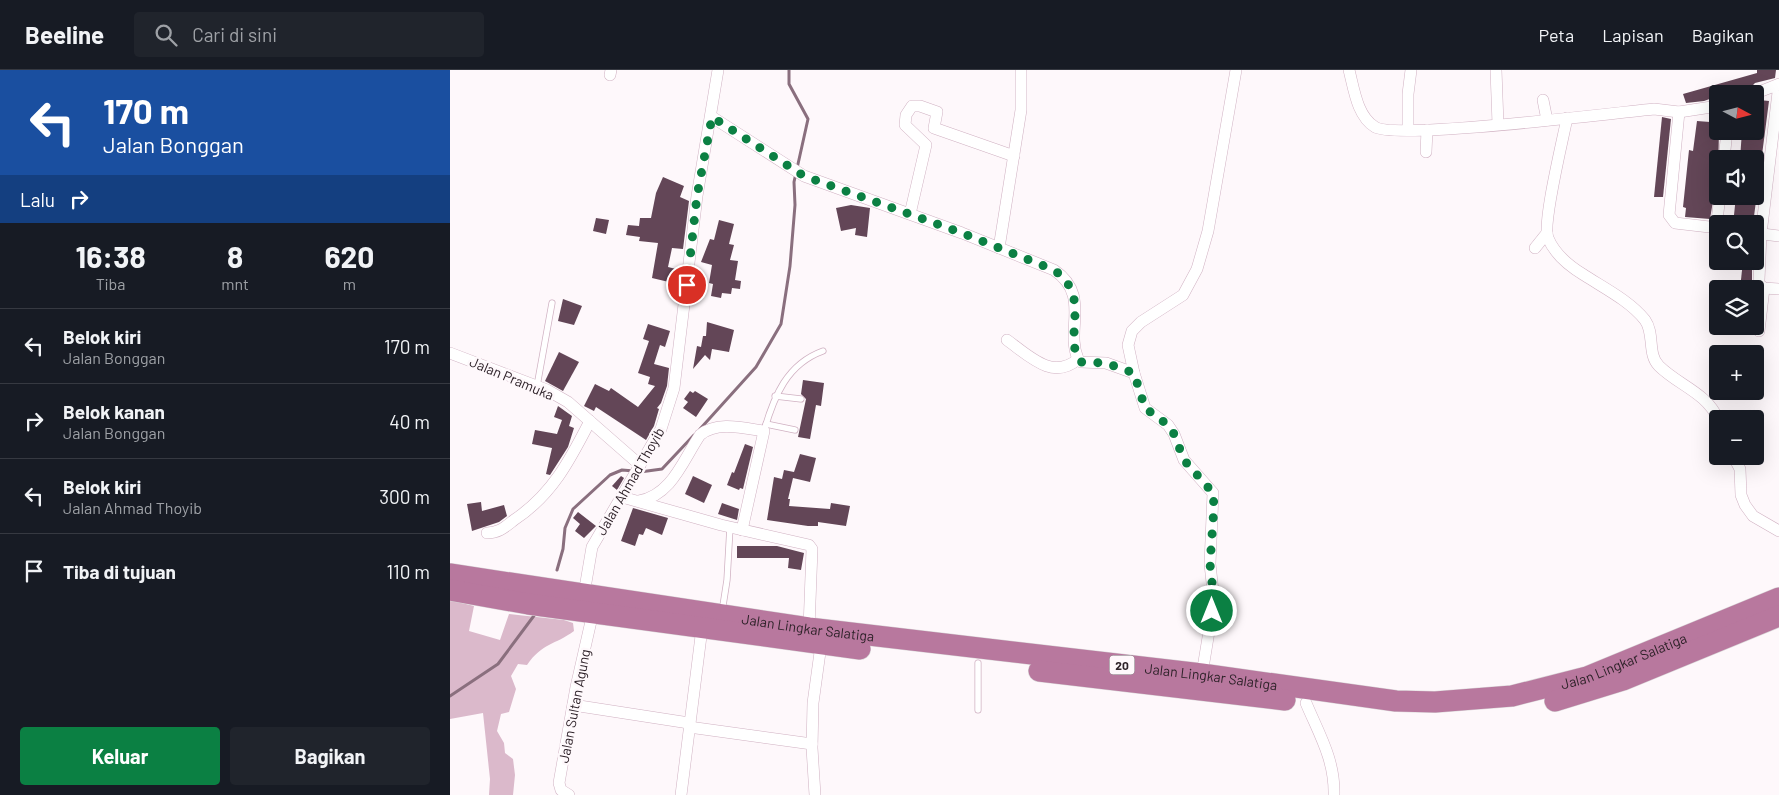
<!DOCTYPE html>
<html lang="id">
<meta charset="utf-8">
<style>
body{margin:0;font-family:Barlow,sans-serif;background:#20242c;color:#f1f3f6;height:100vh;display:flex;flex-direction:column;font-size:19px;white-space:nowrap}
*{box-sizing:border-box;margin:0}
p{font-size:16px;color:#9ea1a6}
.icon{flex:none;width:28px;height:28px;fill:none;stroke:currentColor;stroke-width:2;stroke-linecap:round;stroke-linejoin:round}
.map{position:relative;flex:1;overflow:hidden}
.details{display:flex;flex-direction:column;background:#171b24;width:450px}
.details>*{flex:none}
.hud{background:#1a4fa0;color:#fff;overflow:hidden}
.needle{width:32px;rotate:97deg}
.controls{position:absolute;left:1259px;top:15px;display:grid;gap:10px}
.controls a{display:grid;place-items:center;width:55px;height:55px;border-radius:5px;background:#171b24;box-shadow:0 5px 20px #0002;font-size:25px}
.pin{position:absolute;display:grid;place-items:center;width:42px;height:42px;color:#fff;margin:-21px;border:2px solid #fff;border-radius:50%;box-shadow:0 1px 5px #0007}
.me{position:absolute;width:55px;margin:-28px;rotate:0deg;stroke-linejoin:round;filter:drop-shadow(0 0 4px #0008)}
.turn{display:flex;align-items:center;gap:18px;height:105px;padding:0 20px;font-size:22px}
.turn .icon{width:65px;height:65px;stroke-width:2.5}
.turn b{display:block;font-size:35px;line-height:42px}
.then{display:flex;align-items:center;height:48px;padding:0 20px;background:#0003;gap:10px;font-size:19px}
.eta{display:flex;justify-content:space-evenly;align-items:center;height:85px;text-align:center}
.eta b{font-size:30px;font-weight:700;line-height:35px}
.action{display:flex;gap:10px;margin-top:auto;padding:10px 20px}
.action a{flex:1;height:58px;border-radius:5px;background:#0b8043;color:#fff;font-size:20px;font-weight:700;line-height:58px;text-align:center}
.action a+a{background:#20242c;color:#f1f3f6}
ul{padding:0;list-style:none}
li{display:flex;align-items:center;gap:15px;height:75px;padding:0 20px;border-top:1px solid #363941}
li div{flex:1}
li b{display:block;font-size:19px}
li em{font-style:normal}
header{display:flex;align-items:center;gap:30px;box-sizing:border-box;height:70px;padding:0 25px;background:#171b24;border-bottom:1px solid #363941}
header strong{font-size:24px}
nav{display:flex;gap:28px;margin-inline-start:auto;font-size:18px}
.search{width:350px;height:45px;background:#20242c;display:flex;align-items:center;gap:12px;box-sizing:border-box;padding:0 18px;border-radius:5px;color:#9ea1a6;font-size:19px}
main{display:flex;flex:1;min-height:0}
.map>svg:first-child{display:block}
.forest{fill:#dbb9cb}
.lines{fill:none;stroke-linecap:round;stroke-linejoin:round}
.stream{stroke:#8a6f7e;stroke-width:3}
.building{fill:#634657}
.lane-casing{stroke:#d0b1c2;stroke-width:7}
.street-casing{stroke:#d0b1c2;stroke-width:12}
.highway-casing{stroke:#d9d7d8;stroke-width:22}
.lane{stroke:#fff;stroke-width:5.5}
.street{stroke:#fff;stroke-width:11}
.highway{stroke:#b8789e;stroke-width:21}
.route{stroke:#0b8043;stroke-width:9;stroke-dasharray:0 16.2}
.labels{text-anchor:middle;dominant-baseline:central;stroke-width:5;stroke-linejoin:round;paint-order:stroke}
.shield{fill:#fef8fb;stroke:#6c6268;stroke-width:1}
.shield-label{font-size:12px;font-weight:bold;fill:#2e2229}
.street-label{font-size:14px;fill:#2e2229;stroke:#fef8fb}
</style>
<header>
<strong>Beeline</strong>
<div class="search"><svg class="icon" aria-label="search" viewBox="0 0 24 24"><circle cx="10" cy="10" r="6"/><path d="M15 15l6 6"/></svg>Cari di sini</div>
<nav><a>Peta</a><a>Lapisan</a><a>Bagikan</a></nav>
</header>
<main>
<section class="details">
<div class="hud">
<div class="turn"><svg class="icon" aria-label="left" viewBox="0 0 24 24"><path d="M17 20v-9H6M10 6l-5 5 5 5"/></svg><div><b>170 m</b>Jalan Bonggan</div></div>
<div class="then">Lalu<svg class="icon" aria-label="right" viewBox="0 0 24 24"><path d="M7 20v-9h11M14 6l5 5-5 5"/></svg></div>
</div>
<div class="eta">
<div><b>16:38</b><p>Tiba</p></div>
<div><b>8</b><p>mnt</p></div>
<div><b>620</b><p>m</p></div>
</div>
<ul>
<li><svg class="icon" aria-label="left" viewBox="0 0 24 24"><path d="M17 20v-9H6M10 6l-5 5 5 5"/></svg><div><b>Belok kiri</b><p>Jalan Bonggan</p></div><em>170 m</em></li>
<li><svg class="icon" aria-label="right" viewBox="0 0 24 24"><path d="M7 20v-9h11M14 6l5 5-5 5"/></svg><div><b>Belok kanan</b><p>Jalan Bonggan</p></div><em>40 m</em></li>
<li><svg class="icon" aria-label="left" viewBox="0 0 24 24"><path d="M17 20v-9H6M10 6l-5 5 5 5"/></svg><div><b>Belok kiri</b><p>Jalan Ahmad Thoyib</p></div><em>300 m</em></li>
<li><svg class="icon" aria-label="arrive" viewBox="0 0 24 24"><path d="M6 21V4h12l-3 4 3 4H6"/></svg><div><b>Tiba di tujuan</b></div><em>110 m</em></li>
</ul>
<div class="action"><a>Keluar</a><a>Bagikan</a></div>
</section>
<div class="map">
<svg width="1329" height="725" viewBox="0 0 1329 725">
<rect width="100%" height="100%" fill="#fef8fb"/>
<!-- forest -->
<path class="forest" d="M0,530l24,6 -5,25 31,9 9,-26 55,6 9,3 1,8c-19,14 -32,12 -47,34l-9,-1 -7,12 5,13 -7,23 -8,2 -4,17 7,12 1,10 8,6 2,16 -2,20h-24l1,-16 -7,-66 -33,6z"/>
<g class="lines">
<!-- stream -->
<g class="stream">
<path d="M250,359l56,-62 25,-43 9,-58 5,-61 -1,-23 14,-63 -19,-35v-14"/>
<path d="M190,402l22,-3 32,-34"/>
<path d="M107,500l6,-21 2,-21 8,-19 37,-34 12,-5 12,1"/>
<path d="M0,626l48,-32 38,-51"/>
</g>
</g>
<!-- building -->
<g class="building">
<path d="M1307,0h19l-1,8 -20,5 -5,5 -32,6v2l-14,5 -18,2 -3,-9 74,-21z"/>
<path d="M1309,30l10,1 -16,123 -7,-1 1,-7 -13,-1 2,-19 19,3v-40h-15l2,-28h13v-30z"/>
<path d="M1268,44v17h1l-1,40 -8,48 -25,-2 1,-9 -3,-1 6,-57 4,1 4,-30 13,1v-7z"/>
<path d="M1212,47l9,2 -8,78h-9z"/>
<path d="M213,107l21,9 -4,11 9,4 -6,48 -11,-1 -4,19 8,2 -3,14 -21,-5 6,-35 -19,-2 1,-4 -14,-2 2,-10 11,1 1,-8h11l5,-25z"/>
<path d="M401,135l19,3 -3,29 -12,-2 1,-7 -15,3 -5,-23z"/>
<path d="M146,148l13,2 -3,14 -13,-3z"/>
<path d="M269,150l15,4 -5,20 5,1 -4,15 8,1 -3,19 6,1 -1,8 -8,-1 -1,6 -9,-1 -1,5 -10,-2 2,-12 -4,-1 3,-18 -11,-3 9,-23 4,1z"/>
<path d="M1293,191h9v28h-12z"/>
<path d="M113,229l19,7 -8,19 -16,-4z"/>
<path d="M257,252l27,8 -5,22 -17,-3 -2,11 -5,-5 -12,14 4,-23 4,1 2,-11h3z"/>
<path d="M198,254l22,7 -5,16 -5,-2 -6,19 15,4 -2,18 -6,17 -4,5 2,1 -5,17 -8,14 -50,-33 -2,4 -10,-5 11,-22 14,7 2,-3 27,19 17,-21 -7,-2 2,-7 -12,-4 11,-32 -6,-2z"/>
<path d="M109,282l20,10 -16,29 -18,-10z"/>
<path d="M353,310l21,3 -3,23 -5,-1 -6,34 -12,-2 8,-38 -5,-5z"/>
<path d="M240,321l3,2 2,-2 13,8 -12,18 -13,-9 5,-6 -4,-3z"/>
<path d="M108,336l14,10 -3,10 5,2 -6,19 -18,28 -4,-1 6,-26 -20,-4 3,-14 22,4 5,-14 -8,-3z"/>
<path d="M295,374l8,3 -10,42 -3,-1 -1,2 -12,-5 5,-13 2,1z"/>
<path d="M350,384l16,4 -6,24 -17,-4 -5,21h2l-1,7 41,3 1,-6 19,3 -4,20 -28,-4v4h-10l-41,-6 7,-43 8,2 2,-9 10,2z"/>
<path d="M171,406l3,2 -7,12 -5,-4z"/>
<path d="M243,406l19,9 -8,18 -19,-9z"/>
<path d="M31,432l1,9 22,-6 3,11 -8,6 -27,9 -5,-27z"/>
<path d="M272,433l17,6 -2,11 -19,-6z"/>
<path d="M183,438l35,10 -6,17 -16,-7 -3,7 -4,-1 -4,12 -14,-5z"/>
<path d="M128,442l18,14 -12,12 -9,-7 5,-7 -7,-6z"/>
<path d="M287,476h40l27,7 -3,17 -13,-2 1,-10h-52z"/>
</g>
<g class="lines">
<!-- lane casing -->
<g class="lane-casing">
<g id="lane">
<path d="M87,316l15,-83"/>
<path d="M325,326l26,3"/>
<path d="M316,354l29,6"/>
<path d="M314,361c10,-35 23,-67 59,-80"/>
<path d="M272,542l5,-32 3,-53"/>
<path d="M528,593v47"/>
</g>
</g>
<!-- street casing -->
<g class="street-casing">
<g id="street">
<path d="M899,0c5,19 8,46 26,57 21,13 239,-14 279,-18l25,3 39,-6"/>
<path d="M1046,0l2,54"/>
<path d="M160,5l1,-5"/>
<path d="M1304,24l25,-10 -18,150 -2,46v4l5,4 15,1"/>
<path d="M1093,30l4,20"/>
<path d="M1229,42l-10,103 6,8 43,5"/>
<path d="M262,47l92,59 158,57 92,37c37,25 11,59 24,89l3,3 25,1 28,10 11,35 23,17 6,9 10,26 29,33 -3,71 4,37 -12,73"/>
<path d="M1117,48c-4,21 -25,106 -19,120 7,17 21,28 36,37 20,13 46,26 61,45 10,14 2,34 14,46 19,19 48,27 59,53"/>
<path d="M958,60v-36l3,-24"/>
<path d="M976,82l1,-22"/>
<path d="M1274,89l3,-28"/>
<path d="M460,144l16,-69 -21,-20 1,-10 6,-9h8l17,6 -3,16 80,28"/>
<path d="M1266,158l4,-32"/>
<path d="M1305,163l24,3"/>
<path d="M549,178l22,-138v-40"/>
<path d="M1085,178l12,-15"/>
<path d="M1309,261l5,-43"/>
<path d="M557,270c22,16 46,41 71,19"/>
<path d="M0,283l97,37 21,12 72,63"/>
<path d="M684,303l-6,-28 4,-14 9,-9 42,-27 14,-26 11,-38 28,-161"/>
<path d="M1283,386l7,13 1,26 4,10 8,11 26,15"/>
<path d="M172,427l99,28 88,20 3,4 -3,79"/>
<path d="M189,431c33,-6 44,-41 61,-66 17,-14 43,-7 64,-4l-22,99"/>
<path d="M37,463c12,0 18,-6 27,-13 38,-25 56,-60 76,-99"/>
<path d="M134,524l8,-47 69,-118 13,-41 23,-192 21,-126"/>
<path d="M856,633c13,31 29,57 28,92"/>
<path d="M123,635l116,18"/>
<path d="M239,657l123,17"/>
<path d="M119,725l-8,-5 -2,-7 17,-96 18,-79"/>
<path d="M231,725l21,-167"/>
<path d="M365,725l-3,-47 1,-45 8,-58"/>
</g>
</g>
<!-- highway casing -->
<g class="highway-casing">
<g id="highway">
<path id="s1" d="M0,504l359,54 393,46 194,27 39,1 77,-6 75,-19 192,-79"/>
<path d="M0,520l78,14 332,45"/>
<path d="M589,601l246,29"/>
<path d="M1105,631l68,-21 156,-64"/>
</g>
</g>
<!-- lane -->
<use href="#lane" class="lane"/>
<!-- street -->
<use href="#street" class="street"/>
<!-- highway -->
<use href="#highway" class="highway"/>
</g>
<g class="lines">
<!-- route -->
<path class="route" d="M237,215l10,-89 15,-79 92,59 158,57 92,37c37,26 11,60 24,89l3,3 25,1 28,10 11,35 23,17 6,9 10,26 29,33 1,14 -4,57 4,37 -2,10"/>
</g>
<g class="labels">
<!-- shield labels -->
<rect class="shield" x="659.5" y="585.5" width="25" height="19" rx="4"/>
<g class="shield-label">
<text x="672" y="595">20</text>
</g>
<!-- street labels -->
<g class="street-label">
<text transform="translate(62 308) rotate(23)">Jalan Pramuka</text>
<text transform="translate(180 411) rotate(-60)">Jalan Ahmad Thoyib</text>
<text stroke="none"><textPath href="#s1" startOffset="362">Jalan Lingkar Salatiga</textPath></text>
<text stroke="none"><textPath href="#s1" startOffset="1188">Jalan Lingkar Salatiga</textPath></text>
<text stroke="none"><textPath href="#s1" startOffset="768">Jalan Lingkar Salatiga</textPath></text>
<text transform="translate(124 636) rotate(-79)">Jalan Sultan Agung</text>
</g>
</g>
</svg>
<div class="controls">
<a><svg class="needle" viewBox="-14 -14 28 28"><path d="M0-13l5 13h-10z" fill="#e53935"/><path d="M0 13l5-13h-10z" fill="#9ea1a6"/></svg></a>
<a><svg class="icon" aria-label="sound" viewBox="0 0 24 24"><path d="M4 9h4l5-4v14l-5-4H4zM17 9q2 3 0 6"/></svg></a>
<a><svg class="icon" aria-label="search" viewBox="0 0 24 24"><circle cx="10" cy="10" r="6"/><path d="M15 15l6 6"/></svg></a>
<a><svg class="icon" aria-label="layers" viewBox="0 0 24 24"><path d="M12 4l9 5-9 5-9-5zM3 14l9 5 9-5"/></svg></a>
<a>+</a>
<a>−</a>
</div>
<div class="pin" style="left:237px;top:215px;background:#d93025"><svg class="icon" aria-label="arrive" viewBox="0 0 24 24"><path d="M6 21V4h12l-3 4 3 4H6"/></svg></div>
<svg class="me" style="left:762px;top:541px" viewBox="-20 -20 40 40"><circle r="17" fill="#0b8043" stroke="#fff" stroke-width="3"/><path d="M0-11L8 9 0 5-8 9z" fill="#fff"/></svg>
</div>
</main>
